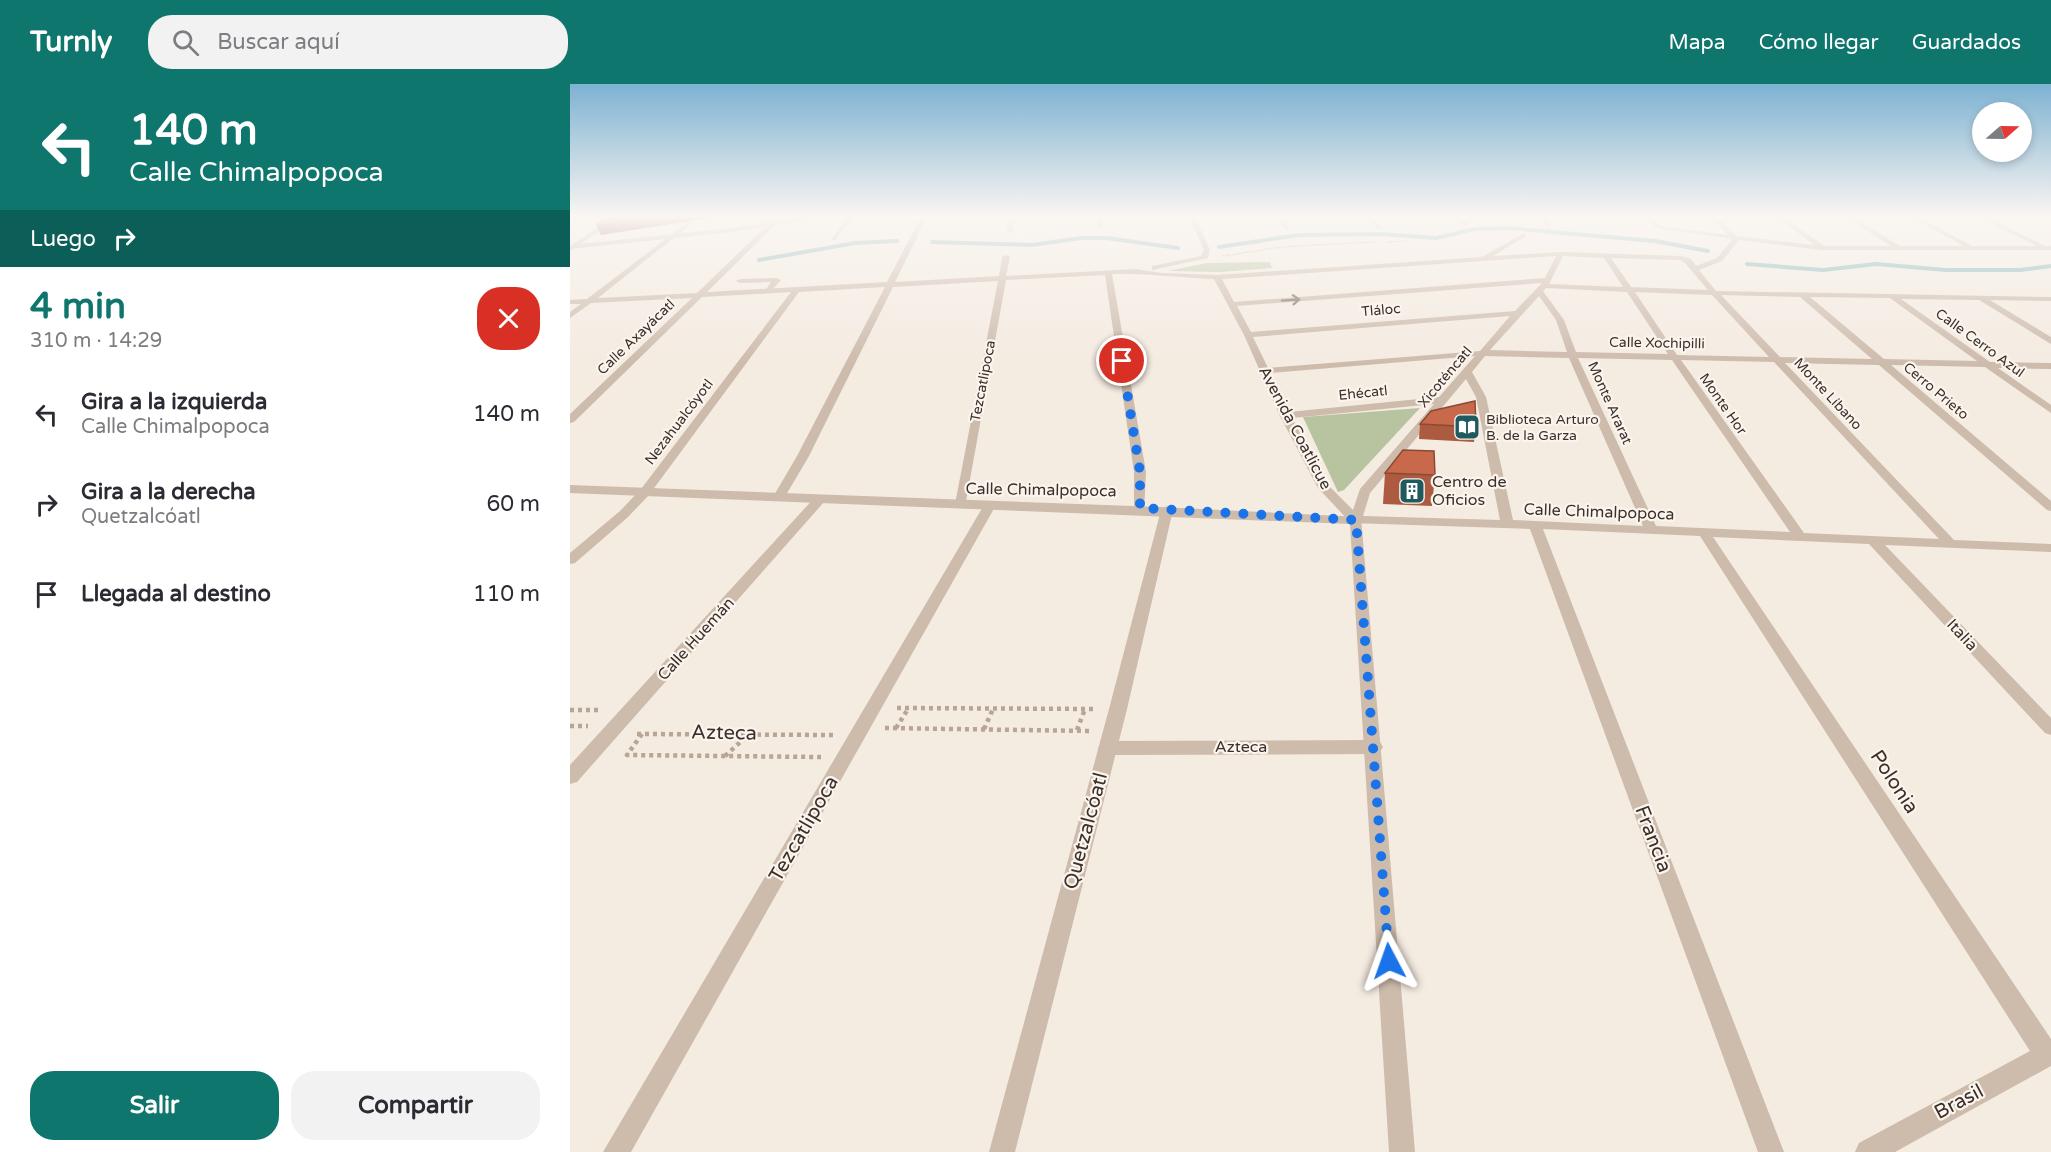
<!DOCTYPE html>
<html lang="es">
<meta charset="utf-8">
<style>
body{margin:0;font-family:"Varela Round",sans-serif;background:#f2f2f3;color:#2b2b33;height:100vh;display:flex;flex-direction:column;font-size:22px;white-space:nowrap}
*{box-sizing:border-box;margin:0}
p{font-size:20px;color:#7c7c81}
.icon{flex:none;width:33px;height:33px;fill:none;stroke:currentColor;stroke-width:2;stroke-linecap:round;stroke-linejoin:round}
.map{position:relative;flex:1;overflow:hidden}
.panel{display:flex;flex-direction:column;background:#fff;width:570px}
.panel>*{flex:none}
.banner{background:#0f766e;color:#fff;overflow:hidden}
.needle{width:39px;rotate:70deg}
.fabs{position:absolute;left:1402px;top:18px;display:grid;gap:12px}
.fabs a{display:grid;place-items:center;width:60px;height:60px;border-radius:50%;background:#fff;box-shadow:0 3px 9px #0003;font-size:30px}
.pin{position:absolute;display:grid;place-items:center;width:51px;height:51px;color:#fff;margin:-26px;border:3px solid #fff;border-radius:50%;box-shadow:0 2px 6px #0007}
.me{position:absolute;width:66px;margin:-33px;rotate:356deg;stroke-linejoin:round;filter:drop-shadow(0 0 4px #0008)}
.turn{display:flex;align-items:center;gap:21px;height:126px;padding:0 30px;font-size:27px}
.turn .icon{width:78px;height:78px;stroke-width:2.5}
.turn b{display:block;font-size:42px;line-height:51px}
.then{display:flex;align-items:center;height:57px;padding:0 30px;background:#0003;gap:12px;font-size:22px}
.round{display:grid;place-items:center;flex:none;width:63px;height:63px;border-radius:24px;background:#f2f2f3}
.head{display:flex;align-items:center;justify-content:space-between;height:102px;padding:0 30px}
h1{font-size:36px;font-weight:700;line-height:45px;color:#0f766e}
.primary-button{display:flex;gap:12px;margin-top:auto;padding:12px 30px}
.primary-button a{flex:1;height:69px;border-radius:24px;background:#0f766e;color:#fff;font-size:24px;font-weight:700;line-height:69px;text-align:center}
.primary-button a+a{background:#f2f2f3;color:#2b2b33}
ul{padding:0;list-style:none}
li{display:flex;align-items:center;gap:18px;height:90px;padding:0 30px}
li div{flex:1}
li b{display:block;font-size:22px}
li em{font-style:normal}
header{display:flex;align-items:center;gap:36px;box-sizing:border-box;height:84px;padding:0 30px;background:#0f766e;color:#fff}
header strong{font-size:28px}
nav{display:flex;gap:33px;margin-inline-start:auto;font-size:21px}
.search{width:420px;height:54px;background:#f2f2f3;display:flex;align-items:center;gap:15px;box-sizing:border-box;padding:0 21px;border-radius:24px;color:#7c7c81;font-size:22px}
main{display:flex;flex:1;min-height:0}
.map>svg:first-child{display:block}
.green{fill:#b8c4a0}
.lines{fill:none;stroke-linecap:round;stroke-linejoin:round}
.stream{stroke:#7fb0b2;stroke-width:4}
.path-far1{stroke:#b9a596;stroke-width:1.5;stroke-dasharray:1.5 1.5;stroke-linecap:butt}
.path{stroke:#b9a596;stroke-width:4.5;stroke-dasharray:4 4;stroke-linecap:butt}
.service{fill:#cdbbac;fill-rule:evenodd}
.pedestrian{fill:#cdbbac;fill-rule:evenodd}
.minor{fill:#cdbbac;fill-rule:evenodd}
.tertiary{fill:#cdbbac;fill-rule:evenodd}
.wall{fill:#ac5a40}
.shaded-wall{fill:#8c4a34}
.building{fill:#c8694b;stroke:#8c4a34;stroke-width:1.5}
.oneway{stroke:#7d6f65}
.route{stroke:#1a73e8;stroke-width:10;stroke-dasharray:0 18}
.labels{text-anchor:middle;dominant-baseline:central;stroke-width:4.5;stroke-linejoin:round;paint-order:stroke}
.far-street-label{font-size:14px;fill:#3b302b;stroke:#fbf5ee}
.far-poi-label{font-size:14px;fill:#3b302b;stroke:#fbf5ee;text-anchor:start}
.street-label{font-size:16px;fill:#3b302b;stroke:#fbf5ee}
.poi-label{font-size:16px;fill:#3b302b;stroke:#fbf5ee;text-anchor:start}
.near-street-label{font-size:20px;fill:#3b302b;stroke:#fbf5ee}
</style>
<header>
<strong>Turnly</strong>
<div class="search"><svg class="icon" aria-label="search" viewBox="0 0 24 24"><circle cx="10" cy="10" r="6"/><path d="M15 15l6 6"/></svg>Buscar aquí</div>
<nav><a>Mapa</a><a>Cómo llegar</a><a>Guardados</a></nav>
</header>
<main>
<section class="panel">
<div class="banner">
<div class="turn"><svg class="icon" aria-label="left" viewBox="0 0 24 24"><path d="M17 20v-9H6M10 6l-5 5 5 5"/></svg><div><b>140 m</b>Calle Chimalpopoca</div></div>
<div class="then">Luego<svg class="icon" aria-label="right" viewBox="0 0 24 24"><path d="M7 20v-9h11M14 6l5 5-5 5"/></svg></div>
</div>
<div class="head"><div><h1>4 min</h1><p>310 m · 14:29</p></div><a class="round" style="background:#d93025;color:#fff"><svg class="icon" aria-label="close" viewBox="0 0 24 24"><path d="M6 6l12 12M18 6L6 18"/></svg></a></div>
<ul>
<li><svg class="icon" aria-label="left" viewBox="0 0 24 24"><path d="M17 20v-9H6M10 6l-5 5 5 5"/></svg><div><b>Gira a la izquierda</b><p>Calle Chimalpopoca</p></div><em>140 m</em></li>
<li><svg class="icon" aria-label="right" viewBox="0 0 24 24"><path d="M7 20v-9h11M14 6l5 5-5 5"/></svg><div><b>Gira a la derecha</b><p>Quetzalcóatl</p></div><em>60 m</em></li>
<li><svg class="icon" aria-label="arrive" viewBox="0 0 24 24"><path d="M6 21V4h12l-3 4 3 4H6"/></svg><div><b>Llegada al destino</b></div><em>110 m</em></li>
</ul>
<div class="primary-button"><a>Salir</a><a>Compartir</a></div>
</section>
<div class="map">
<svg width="1481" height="1068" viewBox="0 0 1481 1068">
<rect width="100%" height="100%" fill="#f4ebe1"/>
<!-- green -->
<g class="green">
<path d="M700,178l2,6 -51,4 -53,-1 39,-8z"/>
<path d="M850,324l-76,82 -6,2 -35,-75z"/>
</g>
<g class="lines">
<!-- stream -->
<g class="stream">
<path d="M362,158l100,3 49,-7h26l71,10"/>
<path d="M649,163l80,-12 83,-1 54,4 39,-9 33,-1 147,13 53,10"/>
<path d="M189,176l96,-17 42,-2"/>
<path d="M1177,180l76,6 53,-6 70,6h74l31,-4"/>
</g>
<!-- path-far1 -->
<g class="path-far1">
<path d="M817,158l20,-1"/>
<path d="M653,172l58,-9 92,-5"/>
</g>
<!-- path -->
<g class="path">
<path d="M327,624l199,1"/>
<path d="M0,626h32"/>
<path d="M0,642h18"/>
<path d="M315,644l205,3"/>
<path d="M326,644l12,-19"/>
<path d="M414,645l9,-20"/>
<path d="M507,646l8,-21"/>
<path d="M67,650l196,1"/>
<path d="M72,650l-15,21 194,2"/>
<path d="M155,672l23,-21"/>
</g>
<!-- service -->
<path class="service" d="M207,194l4,2 -12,13 -4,-2 6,-9 -31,1 -4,-2 4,-2z"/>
<!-- pedestrian -->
<path class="pedestrian" d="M804,656l6,2 3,5 -3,5 -6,2 -267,1 -6,-2 -3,-5 3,-5 6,-2z"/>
<!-- minor -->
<g class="minor">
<path d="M46,131h8l-54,36v-5z"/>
<path d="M208,131h7l-78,77 180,-10 35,-67h6l-33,67 104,-6 3,-19 4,-2 4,2 -4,19 129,-7 27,4 55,2 265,-18 42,-24 2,3 -33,20 68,-4 120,4 10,3 5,7 21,-8 16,-19 -77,-11 -13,-13h7l10,11 6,1 62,8 -20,-20h7l21,21 78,9 -40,-30h7l43,31h67l-49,-31h8l50,31h64l-57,-31h8l57,31h65l-63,-31h9l62,31h6v4h-229l-83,-10 -17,21 -23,9 17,21 335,6v4l-61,-1 61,37v7l-72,-44 -78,-1 89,63 61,1v6l-53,-1 53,37v8l-66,-46 -94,-2 160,136v10l-4,-1 -168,-145 -94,-2 169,177 97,4v8l-166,-7 166,173v17l-6,-2 -176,-189 -156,-7 338,502v27l-156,86h-40l4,-9 171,-92 -330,-515 -157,-7 241,623h-26l-228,-623 -179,-6 -33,-35 -38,-72 -36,-81 -30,-56c-34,-1 -68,-6 -102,-5l34,198 -2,39 -4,1 -6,-4v-36l-29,-197 -99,5 -41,227 -4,1 -6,-4 43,-223 -105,6 -84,169 -26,44h-8l-2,-3 24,-41 88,-169 -86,5 -150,203 -21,22 -53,46 -5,1v-11l50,-42 21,-22 150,-197 -89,5 -128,125 -4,1v-9l122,-116 -101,5 -21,15v-6l11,-8h-11v-4l17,-1 101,-77 2,3 -92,73 99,-5zM986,172l-11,22 -311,24 -12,-23zM993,172l41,2 19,29 -74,-3zM1041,174l69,2 5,3 23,27 -77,-3zM972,199l-27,28 -264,21 -14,-26zM976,204l81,4 41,62 -92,-2 -12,-32 -21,-29zM1065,208l77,3 57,62 -92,-2zM1151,211l79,2 72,62 -92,-2zM969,212l17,24 11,32 -77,-2zM1240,213l80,1 87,63 -93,-2zM940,232l-30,35 -212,17 -15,-31zM905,272l-36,41 -150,15 -19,-39zM915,272l84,2 74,168 -130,-6 -27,-123 -14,-25zM1008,274l94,2 118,172 -134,-6zM1111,276l93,2 165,177 -135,-6zM896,295l10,18 24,123 -137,-4 7,-23zM864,320l-74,85 -7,21 -24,-24 -37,-68z"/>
<path d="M279,131h7l-21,25h-4z"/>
<path d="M439,131h6l-2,16 -3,2 -3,-2z"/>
<path d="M528,131h6l-1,13 -5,-1z"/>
<path d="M618,131h6l16,35 -2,8 -56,12v-4l49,-10 3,-6z"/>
<path d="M705,131h6l9,15h-4z"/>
<path d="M793,131h7l13,13 -5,1z"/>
<path d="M880,131h7l13,10 -5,1z"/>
<path d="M969,131h6l6,11h-4z"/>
<path d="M1005,131h6l1,2 -3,2z"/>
<path d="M1475,131h6v4z"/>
<path d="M250,411l4,1 2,3 -2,3 -247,280 -7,2v-19l246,-269z"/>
<path d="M420,417l6,4 -365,647h-28l381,-647z"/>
<path d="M597,422l6,4 -46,199 -112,443h-26l120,-443 52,-199z"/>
</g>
<!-- tertiary -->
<g class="tertiary">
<path d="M249,131h18l-105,17 -162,17v-4l162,-17z"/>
<path d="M0,401l590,22 201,10 54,635h-26l-39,-628 -780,-31z"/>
</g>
</g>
<!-- wall -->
<g class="wall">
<path d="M850,340l56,3 -2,15 -55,-3z"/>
<path d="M815,389l50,2 -3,31 -49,-2z"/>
</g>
<!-- shaded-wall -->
<path class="shaded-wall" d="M89,131h70l-128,20 -5,-10z"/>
<!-- building -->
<g class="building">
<path d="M42,131h47l-63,10z"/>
<path d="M905,317l1,26 -56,-3 11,-13z"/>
<path d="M833,366l31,1 1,24 -50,-2z"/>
</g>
<!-- one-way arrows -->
<defs><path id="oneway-shaft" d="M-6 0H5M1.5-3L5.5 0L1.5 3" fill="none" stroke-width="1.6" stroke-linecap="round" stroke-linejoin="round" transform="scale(1.5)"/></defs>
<use class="oneway" href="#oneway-shaft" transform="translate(721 216) rotate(-4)"/>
<!-- sky -->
<linearGradient id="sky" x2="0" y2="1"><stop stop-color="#7eb2d2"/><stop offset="0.47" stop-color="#faf6f2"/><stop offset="1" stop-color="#faf6f2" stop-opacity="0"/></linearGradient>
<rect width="1481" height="281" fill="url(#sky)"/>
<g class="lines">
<!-- route -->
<path class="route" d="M552,277l18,111v36l216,12 33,441"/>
</g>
<!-- icons -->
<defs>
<g id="library-square" transform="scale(1.35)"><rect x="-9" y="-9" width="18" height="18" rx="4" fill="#1f5a5e" stroke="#fbf5ee"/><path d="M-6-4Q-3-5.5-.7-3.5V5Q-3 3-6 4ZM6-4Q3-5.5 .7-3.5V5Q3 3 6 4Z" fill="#fff"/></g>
<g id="building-square" transform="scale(1.35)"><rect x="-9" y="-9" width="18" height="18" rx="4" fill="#1f5a5e" stroke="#fbf5ee"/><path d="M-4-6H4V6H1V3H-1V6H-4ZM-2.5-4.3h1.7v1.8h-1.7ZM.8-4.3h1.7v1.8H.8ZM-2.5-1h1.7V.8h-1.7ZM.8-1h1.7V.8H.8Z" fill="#fff"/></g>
</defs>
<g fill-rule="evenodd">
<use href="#library-square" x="897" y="343"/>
<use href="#building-square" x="842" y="407"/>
</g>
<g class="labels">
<!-- far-street labels -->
<g class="far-street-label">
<text transform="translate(811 226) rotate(-5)">Tláloc</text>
<text transform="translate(66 253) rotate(-44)">Calle Axayácatl</text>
<text transform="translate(1087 259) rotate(1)">Calle Xochipilli</text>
<text transform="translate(1410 259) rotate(36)">Calle Cerro Azul</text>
<text transform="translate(875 293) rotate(-50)">Xicoténcatl</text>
<text transform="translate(413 297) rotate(-79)">Tezcatlipoca</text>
<text transform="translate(1366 307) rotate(40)">Cerro Prieto</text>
<text transform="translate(793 309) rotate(-6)">Ehécatl</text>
<text transform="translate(1258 310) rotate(47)">Monte Líbano</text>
<text transform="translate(1040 319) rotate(66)">Monte Ararat</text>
<text transform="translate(1153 320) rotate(55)">Monte Hor</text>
<text transform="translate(109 338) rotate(-53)">Nezahualcóyotl</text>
</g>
<!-- far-poi labels -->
<g class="far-poi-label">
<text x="916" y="335">Biblioteca Arturo<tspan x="916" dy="16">B. de la Garza</tspan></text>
</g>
<!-- street labels -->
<g class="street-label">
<text transform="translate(725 344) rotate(62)">Avenida Coatlicue</text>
<text transform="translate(471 406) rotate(1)">Calle Chimalpopoca</text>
<text transform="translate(1029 428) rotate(2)">Calle Chimalpopoca</text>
<text transform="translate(1392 551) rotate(47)">Italia</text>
<text transform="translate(126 555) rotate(-48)">Calle Huemán</text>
<text x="671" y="663">Azteca</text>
</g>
<!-- poi labels -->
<g class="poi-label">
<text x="862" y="398">Centro de<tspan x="862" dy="18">Oficios</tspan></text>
</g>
<!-- near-street labels -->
<g class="near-street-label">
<text transform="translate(154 649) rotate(1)">Azteca</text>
<text transform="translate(1324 698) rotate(57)">Polonia</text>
<text transform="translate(234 745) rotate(-60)">Tezcatlipoca</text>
<text transform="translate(516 747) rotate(-75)">Quetzalcóatl</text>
<text transform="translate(1083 755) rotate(69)">Francia</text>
<text transform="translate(1389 1018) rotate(-28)">Brasil</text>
</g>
</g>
</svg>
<div class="fabs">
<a><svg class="needle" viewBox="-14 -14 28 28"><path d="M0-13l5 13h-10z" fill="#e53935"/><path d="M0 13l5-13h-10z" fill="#7c7c81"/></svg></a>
</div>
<div class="pin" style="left:552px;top:277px;background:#d93025"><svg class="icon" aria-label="arrive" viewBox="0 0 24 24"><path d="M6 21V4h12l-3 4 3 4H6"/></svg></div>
<svg class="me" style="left:819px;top:877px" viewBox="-20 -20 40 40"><path d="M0-17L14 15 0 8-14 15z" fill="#1a73e8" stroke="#fff" stroke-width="4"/></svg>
</div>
</main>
